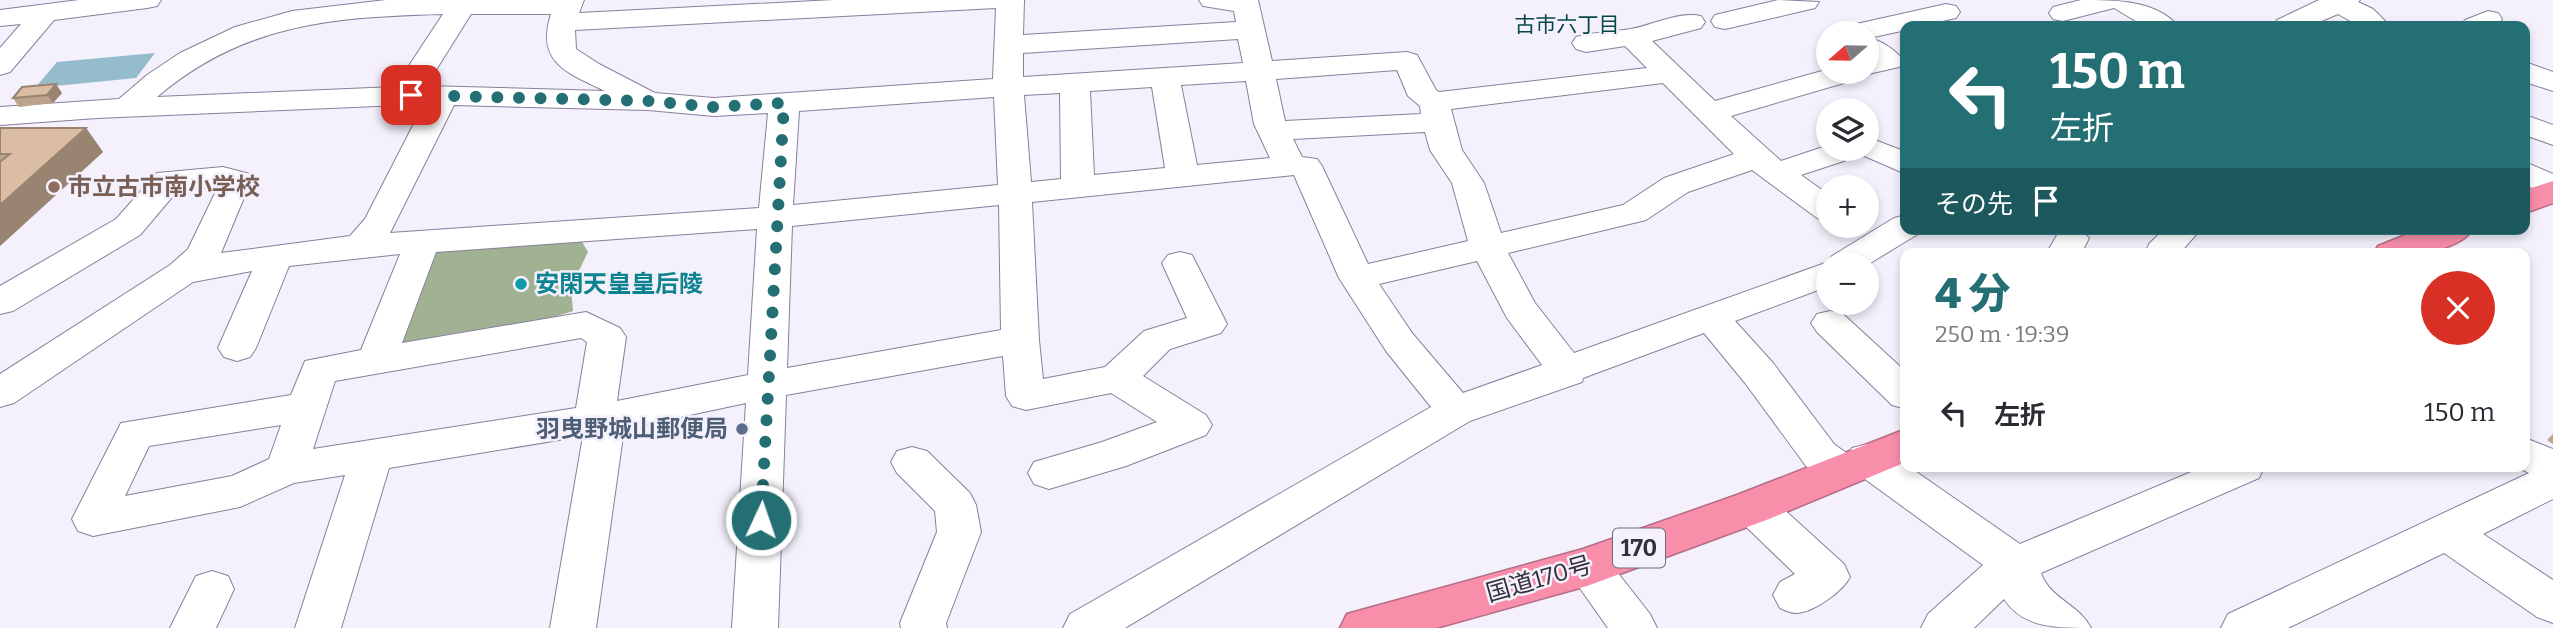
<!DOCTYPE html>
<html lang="ja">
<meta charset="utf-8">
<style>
body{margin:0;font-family:Bitter,"Noto Sans JP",serif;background:#f2f2f3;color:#2b2b33;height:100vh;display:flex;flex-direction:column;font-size:26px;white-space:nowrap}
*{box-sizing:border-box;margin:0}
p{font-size:23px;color:#7c7c81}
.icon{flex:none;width:38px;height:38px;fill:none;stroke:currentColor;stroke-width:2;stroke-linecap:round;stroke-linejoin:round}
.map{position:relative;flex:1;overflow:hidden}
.panel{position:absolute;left:1900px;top:248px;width:630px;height:224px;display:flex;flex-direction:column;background:#fff;border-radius:14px;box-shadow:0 4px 10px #0003}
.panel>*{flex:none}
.banner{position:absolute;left:1900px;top:21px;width:630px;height:214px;border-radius:14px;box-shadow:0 4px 10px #0003;background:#246f73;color:#fff;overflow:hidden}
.needle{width:46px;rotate:250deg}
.tools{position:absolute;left:1816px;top:21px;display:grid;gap:14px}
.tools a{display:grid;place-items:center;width:63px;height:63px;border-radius:50%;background:#fff;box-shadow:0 4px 10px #0003;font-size:35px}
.pin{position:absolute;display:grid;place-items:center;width:60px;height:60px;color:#fff;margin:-30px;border-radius:14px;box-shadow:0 4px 10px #0006}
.me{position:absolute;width:77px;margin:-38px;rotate:3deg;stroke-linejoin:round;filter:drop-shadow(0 0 5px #0008)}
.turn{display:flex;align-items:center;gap:24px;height:147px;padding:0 35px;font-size:32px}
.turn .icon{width:91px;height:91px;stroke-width:2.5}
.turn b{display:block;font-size:49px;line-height:60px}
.then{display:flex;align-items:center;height:66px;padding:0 35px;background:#0003;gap:14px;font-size:26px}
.round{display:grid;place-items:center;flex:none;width:74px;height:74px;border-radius:37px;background:#f2f2f3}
.overview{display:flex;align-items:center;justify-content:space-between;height:119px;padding:0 35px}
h1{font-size:42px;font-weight:800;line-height:52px;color:#246f73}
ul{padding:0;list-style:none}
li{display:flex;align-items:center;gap:21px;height:91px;padding:0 35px}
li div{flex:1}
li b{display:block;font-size:26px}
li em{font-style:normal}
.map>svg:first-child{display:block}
.forest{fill:#a1b292}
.water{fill:#94bccd}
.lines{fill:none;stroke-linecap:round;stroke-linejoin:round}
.minor-casing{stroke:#897f9c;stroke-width:2}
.highway-casing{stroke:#b46d84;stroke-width:3}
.minor{fill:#fff;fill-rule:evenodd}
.highway{fill:#f98eab;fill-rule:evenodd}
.wall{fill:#bca38c}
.shaded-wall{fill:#998472}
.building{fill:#dbbda3;stroke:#998472;stroke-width:2}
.route{stroke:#246f73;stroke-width:12;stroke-dasharray:0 21.6}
.education-dot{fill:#8d6e63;stroke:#f4f0fc;stroke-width:2.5}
.culture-dot{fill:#0f9aa8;stroke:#f4f0fc;stroke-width:2.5}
.service-dot{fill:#5c6f8a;stroke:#f4f0fc;stroke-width:2.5}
.labels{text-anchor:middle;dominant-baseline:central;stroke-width:5;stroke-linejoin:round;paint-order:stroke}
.far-neighbourhood-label{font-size:21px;fill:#05484a;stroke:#f4f0fc}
.shield{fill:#f4f0fc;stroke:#6e6a76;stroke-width:2}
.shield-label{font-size:23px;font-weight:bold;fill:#34303c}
.education-label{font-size:24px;font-weight:bold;fill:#785e54;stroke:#f4f0fc;text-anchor:start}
.culture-label{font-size:24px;font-weight:bold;fill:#0d838f;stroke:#f4f0fc;text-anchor:start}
.service-label{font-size:24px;font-weight:bold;fill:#4e5e75;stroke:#f4f0fc;text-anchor:end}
.street-label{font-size:24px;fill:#34303c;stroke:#f4f0fc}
</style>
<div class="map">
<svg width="2553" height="628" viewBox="0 0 2553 628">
<rect width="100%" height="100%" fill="#f4f0fc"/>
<!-- forest -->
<path class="forest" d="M581,240l7,12 -17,35 2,24c-41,15 -81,15 -123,23 -18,3 -34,12 -53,7l25,-84 18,-7z"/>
<!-- water -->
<path class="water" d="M155,53l-19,25 -101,10 22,-26z"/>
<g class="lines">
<!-- minor casing -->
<g class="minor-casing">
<g id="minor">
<path d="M79,0h82l-4,6 -10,2 -93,12 -44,52 -10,3v-27l21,-24 -21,2v-16z"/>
<path d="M386,0h198l-5,13 255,-13h190l-1,35 213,-13 -2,-11 -31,-5 -4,-6h59l14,61 135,-9 10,3 19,35 3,2 208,-24 -22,-22 -39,6 -10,-3 -4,-6 4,-6c18,-5 36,-5 55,-8 22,-4 48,-18 70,-13l4,6 -4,6 -49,13 63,60 114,-32v3h38v-39h-28l4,-6 103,-23 10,2 4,6 -4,6 -36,8h-14v4l-37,8c13,3 27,12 35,23l-5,6 -35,8 -3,3 -130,38 50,45 48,-16v4h38v-12l39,15v22l-44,-19 -61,20 28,20v26l-12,-3 -65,-48 -64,22 -42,28 -138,33 27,50 39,50 254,-91 4,-6 62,-38 12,-3v14h15l-3,5 -51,31 -38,-1v22l-94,35 38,42 61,81 15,11 3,-7 15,-4 15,4 138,96 183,-77h61l-5,11 -218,95c9,26 38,31 50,55 -36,0 -68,0 -87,-29l-30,29h-53l7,-14 55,-49 -125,-91 -4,7 -15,5 -15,-5 -18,-15 -61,-83 -41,-50 -121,45 -1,4 -112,39 -345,207h-62l7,-14 361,-207 -45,-56 -47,-73 -45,-103 -262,27 7,138 4,39 62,-12 39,-36 43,-13 -25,-55 6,-8 12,-3 12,3 35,69 -6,9 -51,16 -27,27 63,39 6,10 -6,10 -80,31 -77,23 -15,-5 -6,-11 6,-11 68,-20 55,-20 -46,-29 -85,17 -14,-4 -6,-10 -3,-40 -217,39 -8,233h-46l14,-225 -122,26 -28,199h-46l33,-192 -194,32 -48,160h-46l50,-153 -51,8 -54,24 -147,29 -15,-5 -6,-12 49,-96 170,-28 14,-34 56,-11 39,-96 -111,12 -33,82 -6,9 -13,4 -13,-4 -6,-9 34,-77 -59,11 -179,121 -14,4v-33l170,-109 18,-16 30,-62 -39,2 -39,46 -127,76 -13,3v-28l116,-67 41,-46 66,-6 27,7 4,7 -11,19 -22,53 129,-17 15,-17 59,-115 -327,14 -97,7v-18l119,-8 28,-24 33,-22 55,-26 57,-16zM996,8l-3,71 -279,19 -59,-5 -56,-29 -23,-15 -1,-19zM443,14l-48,73 -238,10c87,-74 177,-80 286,-83zM471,14h80c-16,49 17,59 54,77l-179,-5zM1238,39l5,24 -220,14v-24zM1397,70l11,26 12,10 1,8 -136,7 -9,-42zM1246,81l8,43 16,34 -73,7 -16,-80zM1663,83l71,71 -70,24 -41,27 -122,28 -17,-50 -22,-33 -11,-41zM1152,87l13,81 -71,7 -4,-84zM1060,93l1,86 -30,3 -7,-87zM994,97l4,88 -205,20 6,-94zM454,105l194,5 66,6 54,-3 -9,95 -369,25zM1425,132l5,18 22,33 16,58 -100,23 -46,-98 -5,-7 -15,-2 -9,-18zM999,205l2,125 -214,38 5,-142zM757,229l-9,146 -131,26 9,-64 -6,-9 -34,-16 -184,31 34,-91zM1477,261l30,57 35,47 -79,28 -51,-60 -33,-49zM581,338l6,4 -11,66 -263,41 22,-68zM281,425l-12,34 -37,17 -107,20 24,-50z"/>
<path d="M1778,0l41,2 -4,6 -90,21 -10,-2 -4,-6 4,-6z"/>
<path d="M2081,0c33,0 75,0 97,26h-34l-30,-18 -51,13 -10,-2 -4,-6 4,-6z"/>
<path d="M2319,0h41l-2,2 15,7 17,17h-31l-21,-12 -28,12h-37l4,-6z"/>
<path d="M2488,11l10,2 4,6 -4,6 -37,1 4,-6z"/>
<path d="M2525,62l28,10v19l-28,-9z"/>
<path d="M2525,115l28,10v20l-28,-10z"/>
<path d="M2525,162l28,12v23l-28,-12z"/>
<path d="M2080,229l9,9 -8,16h-35l14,-24z"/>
<path d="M2164,229h37l-22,25h-34l4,-10z"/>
<path d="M1830,311l13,3 63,58v37l-14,-4 -75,-73 -6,-9 6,-9z"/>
<path d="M2525,438l28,11v50l-70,35 70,46v43l-16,-6 -93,-64 -156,75h-67l7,-14 301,-141 -12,-6h8z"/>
<path d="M912,447l15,4 43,42 6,12 5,27 -35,91 1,5h-46l-1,-5 37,-91 -2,-21 -38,-38 -6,-11 6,-11z"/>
<path d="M1753,491l15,4 76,69 6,13c-7,14 -37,36 -54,36 -4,0 -12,-3 -16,-5l-7,-13 7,-13 15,-8 -57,-55 -6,-12 6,-12z"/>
<path d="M1587,549l16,5 47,60 7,14h-49l-43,-61 6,-13z"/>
<path d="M212,571l16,5 6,13 -18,39h-46l26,-52z"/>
</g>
</g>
<!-- highway casing -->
<g class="highway-casing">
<g id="highway">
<path d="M2553,181v22l-28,10v-23z"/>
<path d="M2421,229h52c-18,27 -72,25 -100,25l5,-8z"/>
<path d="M1906,429v33l-137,57 -182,67 -151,42h-96l7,-14 236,-65 154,-54z"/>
</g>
</g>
<!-- minor -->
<use href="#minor" class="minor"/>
<!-- highway -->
<use href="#highway" class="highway"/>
</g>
<!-- wall -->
<g class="wall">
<path d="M62,93l-9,10 -34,4 -6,-9z"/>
<path d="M0,128h86l17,24 -103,94z"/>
<path d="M2553,434v10l-6,-4z"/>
</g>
<!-- shaded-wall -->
<g class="shaded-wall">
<path d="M56,84l6,9 -9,10 -6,-8z"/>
<path d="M86,128l17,24 -103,94v-41z"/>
</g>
<!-- building -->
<g class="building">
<path d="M56,84l-9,11 -34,3 9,-11z"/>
<path d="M0,128h86l-86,77v-43l10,-8h-10z"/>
</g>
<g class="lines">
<!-- route -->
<path class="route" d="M411,95l237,6 66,6 70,-4 -23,417"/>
</g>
<!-- markers -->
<circle class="education-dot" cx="54" cy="187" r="7"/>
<circle class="culture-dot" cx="521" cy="284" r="7"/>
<circle class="service-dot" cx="742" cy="429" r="7"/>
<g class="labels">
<!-- far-neighbourhood labels -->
<g class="far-neighbourhood-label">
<text x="1567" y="25">古市六丁目</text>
</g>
<!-- shield labels -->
<rect class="shield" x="1613" y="528.5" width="52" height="39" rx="5"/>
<g class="shield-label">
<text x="1639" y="548">170</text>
</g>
<!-- education labels -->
<g class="education-label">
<text x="68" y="187">市立古市南小学校</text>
</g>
<!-- culture labels -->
<g class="culture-label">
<text x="535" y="284">安閑天皇皇后陵</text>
</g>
<!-- service labels -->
<g class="service-label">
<text x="728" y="429">羽曳野城山郵便局</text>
</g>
<!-- street labels -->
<g class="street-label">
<text transform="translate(1539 579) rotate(-16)">国道170号</text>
</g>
</g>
</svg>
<div class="tools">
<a><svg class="needle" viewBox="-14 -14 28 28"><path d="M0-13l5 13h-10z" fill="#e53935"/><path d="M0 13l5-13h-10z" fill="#7c7c81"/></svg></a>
<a><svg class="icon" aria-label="layers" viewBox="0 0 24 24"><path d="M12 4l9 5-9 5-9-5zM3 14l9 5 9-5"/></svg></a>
<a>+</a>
<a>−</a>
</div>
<div class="pin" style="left:411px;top:95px;background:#d93025"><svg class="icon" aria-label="arrive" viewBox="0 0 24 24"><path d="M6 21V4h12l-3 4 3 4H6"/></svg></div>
<svg class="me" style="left:761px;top:520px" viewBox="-20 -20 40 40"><circle r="17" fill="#246f73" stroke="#fff" stroke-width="3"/><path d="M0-11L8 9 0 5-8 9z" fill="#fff"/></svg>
<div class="banner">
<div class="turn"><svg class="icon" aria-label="left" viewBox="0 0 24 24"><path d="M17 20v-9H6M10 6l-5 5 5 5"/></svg><div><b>150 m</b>左折</div></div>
<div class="then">その先<svg class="icon" aria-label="arrive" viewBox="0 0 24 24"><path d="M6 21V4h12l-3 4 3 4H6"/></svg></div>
</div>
<section class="panel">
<div class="overview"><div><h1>4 分</h1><p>250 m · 19:39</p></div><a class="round" style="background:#d93025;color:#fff"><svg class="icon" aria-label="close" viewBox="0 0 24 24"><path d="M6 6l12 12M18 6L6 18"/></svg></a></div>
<ul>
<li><svg class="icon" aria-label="left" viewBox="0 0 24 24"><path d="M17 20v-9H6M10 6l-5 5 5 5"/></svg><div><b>左折</b></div><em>150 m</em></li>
</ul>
</section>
</div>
